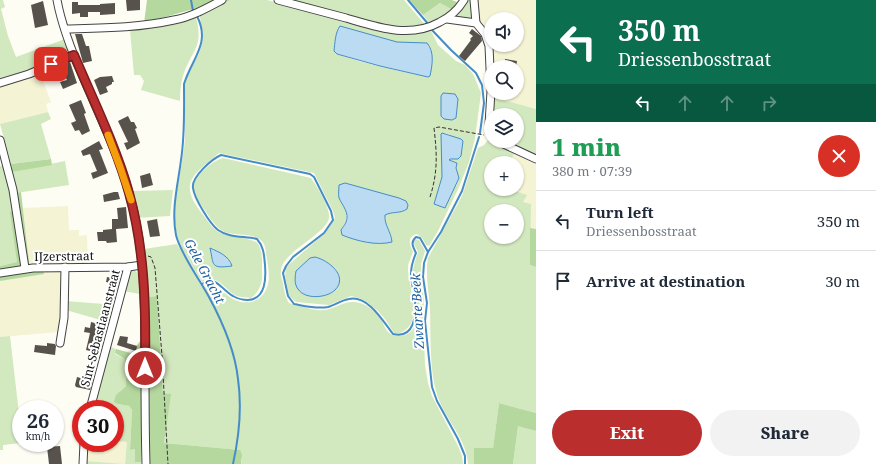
<!DOCTYPE html>
<meta charset="utf-8">
<style>
body{margin:0;font-family:"Noto Serif",serif;background:#f2f2f3;color:#1f2937;height:100vh;display:flex;flex-direction:column;font-size:15px;white-space:nowrap}
*{box-sizing:border-box;margin:0}
p{font-size:13px;color:#747a83}
.icon{flex:none;width:22px;height:22px;fill:none;stroke:currentColor;stroke-width:2;stroke-linecap:round;stroke-linejoin:round}
.map{position:relative;flex:1;overflow:hidden}
.side{display:flex;flex-direction:column;background:#fff;width:340px}
.side>*{flex:none}
.guide{background:#0b6e4f;color:#fff;overflow:hidden}
.tools{position:absolute;left:484px;top:12px;display:grid;gap:8px}
.tools a{display:grid;place-items:center;width:40px;height:40px;border-radius:50%;background:#fff;box-shadow:0 1px 3px #0004;font-size:20px}
.speed{position:absolute;left:12px;top:400px;display:flex;gap:8px;font-size:20px;font-weight:700;text-align:center}
.speed>*{display:grid;place-content:center;width:52px;height:52px;border-radius:50%;background:#fff;box-shadow:0 1px 3px #0004;line-height:1}
.speed small{font-size:10px;font-weight:400}
.speed .limit{border:6px solid #d22;background:#fff;color:#111}
.pin{position:absolute;display:grid;place-items:center;width:34px;height:34px;color:#fff;margin:-17px;border-radius:8px;box-shadow:0 2px 6px #0006}
.me{position:absolute;width:44px;margin:-22px;rotate:0deg;stroke-linejoin:round;filter:drop-shadow(0 0 3px #0008)}
.turn{display:flex;align-items:center;gap:14px;height:84px;padding:0 16px;font-size:18px}
.turn .icon{width:52px;height:52px;stroke-width:2.5}
.turn b{display:block;font-size:28px;line-height:34px}
.lanes{display:flex;align-items:center;height:38px;padding:0 16px;background:#0003;justify-content:center;gap:20px;direction:ltr}
.lanes .off{opacity:.35}
.round{display:grid;place-items:center;flex:none;width:42px;height:42px;border-radius:21px;background:#f2f2f3}
.overview{display:flex;align-items:center;justify-content:space-between;height:68px;padding:0 16px}
h1{font-size:24px;font-weight:800;line-height:30px;color:#1e9e55}
.cta{display:flex;gap:8px;margin-top:auto;padding:8px 16px}
.cta a{flex:1;height:46px;border-radius:24px;background:#ba2e2e;color:#fff;font-size:16px;font-weight:800;line-height:46px;text-align:center}
.cta a+a{background:#f2f2f3;color:#1f2937}
ul{padding:0;list-style:none}
li{display:flex;align-items:center;gap:12px;height:60px;padding:0 16px;border-top:1px solid #e0e1e3}
li div{flex:1}
li b{display:block;font-size:15px}
li em{font-style:normal}
main{display:flex;flex:1;min-height:0}
.map>svg:first-child{display:block}
.farmland{fill:#f4f3d4;fill-rule:evenodd}
.green{fill:#d2e8be;fill-rule:evenodd}
.forest{fill:#b5d89e}
.water{fill:#bbdbf3;stroke:#458dc7}
.lines{fill:none;stroke-linecap:round;stroke-linejoin:round}
.stream{stroke:#458dc7;stroke-width:2}
.building{fill:#58524d}
.street-casing{stroke:#434343;stroke-width:9}
.path{stroke:#323232;stroke-width:1;stroke-dasharray:4 2;stroke-linecap:butt}
.street{stroke:#fff;stroke-width:7}
.route-casing{stroke:#791e1e;stroke-width:10}
.route{stroke:#ba2e2e;stroke-width:7}
.slow{stroke:#f59e0b;stroke-width:7}
.labels{text-anchor:middle;dominant-baseline:central;stroke-width:4;stroke-linejoin:round;paint-order:stroke}
.street-label{font-size:12px;fill:#101010;stroke:#fff}
.water-label{font-size:13px;font-style:italic;fill:#1e5f9d;stroke:#fff}
</style>
<main>
<div class="map">
<svg width="536" height="464" viewBox="0 0 536 464">
<rect width="100%" height="100%" fill="#fefdf4"/>
<!-- farmland -->
<g class="farmland">
<path d="M476,0h60v109l-44,-12v-4h25v-26h-25l-13,-46zM491,19h26v26h-26z"/>
<path d="M39,71l12,31 -5,2 2,8 -48,12v-38z"/>
<path d="M514,152l22,10v67l-6,-1 1,-24 -8,-1 3,-8 -18,-6h9v-26h-6z"/>
<path d="M68,206l1,24h10v6l8,-1 1,30h-59l-6,-57z"/>
<path d="M57,269l5,2v33l-3,28 -59,5v-56l43,-11z"/>
<path d="M115,441l12,1 -2,22 -40,-3 1,-18h29z"/>
</g>
<!-- green -->
<g class="green">
<path d="M0,0h3l2,7 -4,2 7,27 8,21 49,-18 5,12 -1,3 -20,10 -49,15z"/>
<path d="M230,0h37l111,28 52,1 8,16 18,16 9,4 8,9 8,19 -6,45 -6,24 -10,25 -21,44 -9,15 -3,-1 -4,-7 -5,-4c-11,3 -7,11 -4,18 -2,6 -6,12 -5,18 1,17 14,49 -3,60 -3,3 -7,4 -11,3l-9,-14 -7,-8 -11,-9 -8,-4 -8,-2 -22,9 -33,-3 -7,-6 -4,-20 1,-9 39,-34 10,-15 -2,-7 -19,-38 -95,-20c-27,23 -42,30 -15,63 6,8 10,15 19,18 8,3 31,4 35,10 5,7 4,19 4,27 1,11 -2,20 -11,27 -5,-1 -11,0 -16,-3 -13,-7 -15,-21 -33,-13 -8,-13 -22,-34 -25,-48 -8,-29 7,-67 8,-97 0,-15 -3,-40 0,-54 4,-14 14,-25 17,-39 2,-9 -1,-19 -2,-27zM336,36l68,8h17l10,4 1,10 -2,17 -2,2c-17,-4 -85,-17 -94,-26zM441,133l7,1 15,11 -5,14h-8l-1,1 7,2 1,2 -1,4 3,10 -3,8 -15,-3 2,-14zM340,198l58,14h-7l-6,3c-1,10 7,17 7,27l-50,-14c8,-11 4,-20 -2,-30z"/>
<path d="M288,0h116l22,26 -26,3z"/>
<path d="M466,0h6v17l-3,2 -13,-2 -1,-2z"/>
<path d="M440,3l13,7 -23,14 -7,-9z"/>
<path d="M196,17c7,28 -1,30 -11,53 -4,10 -5,20 -5,31l-39,-11 3,-9 -4,-6h-6l-4,-45 27,-3z"/>
<path d="M492,97l44,12v48l-36,-16h17v-26h-26z"/>
<path d="M48,112l3,7 -10,5 10,35 -40,5 -11,-40z"/>
<path d="M488,140l26,12 -3,11h-20v26h17l19,6 -4,7 8,2 -1,61 6,2v146l-37,-10 -6,45h-19v16h-6c-1,-24 -21,-43 -29,-64 -10,-26 -8,-62 -9,-91 -1,-17 -5,-34 -2,-51l34,-62 16,-48 6,-3zM491,211h26v26h-26z"/>
<path d="M223,158l88,20c6,9 19,29 18,39 0,16 -48,35 -48,54 -1,4 1,8 2,12 1,7 2,14 6,20 11,3 24,8 36,7 12,-2 21,-11 35,-7 7,2 16,9 21,16 3,5 4,12 10,15 4,3 9,2 14,1 22,-8 8,-50 8,-65 1,-6 3,-12 5,-18l-4,-8 1,-5 4,1 6,11 -4,13v14l3,22 -1,14 2,51 3,18 4,13 26,50 4,10 1,8h-222l1,-4 -3,-10 -75,-7 6,-49 -7,-1 -6,-97 -8,1 -5,-48 33,-5 25,43 8,-4c12,5 19,17 31,19 14,2 24,-5 27,-18 2,-7 0,-18 -1,-25 -1,-4 -1,-11 -3,-15 -8,-14 -31,-6 -43,-14 -7,-5 -12,-14 -17,-21 -4,-6 -11,-14 -11,-22 1,-12 20,-26 30,-29z"/>
<path d="M65,161l4,24 -53,8 -4,-21z"/>
<path d="M4,165l7,27 6,70 -17,4v-100z"/>
<path d="M173,190l-3,26 -34,2 -4,-27z"/>
<path d="M132,269c10,4 8,16 8,25l-17,-3 5,-19z"/>
<path d="M66,301l50,4 -5,18 -45,-13z"/>
<path d="M10,336l11,95v12l-18,2v5h-3v-113z"/>
<path d="M108,346l8,3 -1,5 10,5 1,27 -6,5 -2,13 11,2 3,4 -2,40 5,-1v13h6v2h-56v-3l40,3 2,-22 -12,-1v-32h-23z"/>
<path d="M518,425l18,6v33h-23z"/>
</g>
<!-- forest -->
<g class="forest">
<path d="M147,0h83l-30,17 -3,-9 -53,15z"/>
<path d="M409,0h43l5,2 -4,8 -13,-7 -17,12z"/>
<path d="M51,159l1,6 -40,7 -1,-8z"/>
<path d="M21,192l9,79 13,-1 1,4 -44,7v-15l17,-4 -7,-50 8,-3 -2,-16z"/>
<path d="M530,228l6,1v38l-6,-2z"/>
<path d="M157,296l6,97 8,1 -7,49 76,7 2,5 -1,9h-92v-167z"/>
<path d="M141,340v122h-6v-13l-5,1 2,-40 -3,-4 -11,-2 -4,-2 2,-7 10,-9 -1,-27 -10,-6 1,-4 15,4z"/>
<path d="M499,403l37,10v18l-18,-5 -5,38h-39v-16h19z"/>
</g>
<!-- water -->
<g class="water">
<path d="M340,26l57,16 30,1c8,9 5,23 3,33l-2,1 -48,-11 -43,-12 -3,-3c1,-8 1,-18 6,-25z"/>
<path d="M443,93l12,1 3,5 -2,19 -4,2 -8,-1 -3,-3v-20z"/>
<path d="M442,133l19,6 2,2 -2,15 -3,3h-8l-1,1 8,3 -1,5 3,10 -14,30 -11,-4 8,-27 -1,-43z"/>
<path d="M345,183l54,15 7,3 2,4 -1,4c-7,5 -14,2 -22,6 -1,10 6,16 7,27 -16,4 -35,-1 -50,-7l-1,-5c1,-2 4,-5 5,-8 4,-9 -4,-17 -7,-24 -1,-5 0,-9 0,-13z"/>
<path d="M210,248c9,4 19,8 22,18 -22,3 -18,-1 -22,-18z"/>
<path d="M315,257c13,3 34,19 20,33 -8,8 -30,10 -37,-1 -4,-5 -3,-12 -2,-18l14,-13z"/>
</g>
<g class="lines">
<!-- stream -->
<g class="stream">
<path d="M191,0l2,11"/>
<path d="M408,0l21,25"/>
<path d="M197,16c14,28 -5,42 -13,68 0,25 1,51 -3,76 -3,24 -10,50 -5,75 4,18 24,45 33,62 13,24 26,54 29,82 4,28 1,58 -5,85"/>
<path d="M431,29l20,21 25,23 6,12 2,18 -4,30"/>
<path d="M202,284c3,-2 7,-4 11,-3 6,2 14,12 20,15 5,3 10,4 15,4 18,-1 18,-22 17,-35 -1,-10 -1,-18 -8,-26 -12,-3 -28,-1 -39,-9 -8,-6 -24,-32 -25,-42 -2,-11 19,-29 28,-33l89,19 4,3 17,34 2,9 -9,13 -31,24 -7,9 -3,7 5,23 6,8c11,2 23,5 34,3 7,-2 14,-7 21,-8 19,-4 34,22 44,35 22,5 23,-19 22,-35 -1,-8 -4,-16 -4,-25 0,-8 2,-14 5,-21 -3,-6 -6,-11 0,-16l4,1 8,14"/>
<path d="M465,464v-8l-7,-17 -21,-38 -5,-14 -7,-66 2,-18 -4,-26 1,-14 4,-11 13,-20 21,-41 17,-54"/>
</g>
</g>
<!-- building -->
<g class="building">
<path d="M126,0h14v10l-13,1z"/>
<path d="M43,1l5,24 -13,3 -4,-23z"/>
<path d="M72,2h6v3h22v-1l15,-1v11l-15,1v-3h-12v5h-8v-4l-8,1z"/>
<path d="M472,29l9,7 1,5 -17,20 -6,-5 12,-16 -1,-1 3,-3 -4,-3z"/>
<path d="M75,34h7l4,12h3l3,15 -9,2z"/>
<path d="M505,59l12,2 -1,6h-12z"/>
<path d="M70,62l7,21 -14,6 -3,-7 7,-2 -7,-14z"/>
<path d="M112,76l2,6h-2v2l-6,3 2,5 -8,3 -6,-15 6,-3z"/>
<path d="M81,100l5,13 -2,1 6,17 -8,4 -3,-5 -4,1 -4,-8 5,-2 -7,-16z"/>
<path d="M128,116l3,6h3l3,6 -2,1 5,14 -13,7 -3,-7 4,-1 -10,-21z"/>
<path d="M99,141l4,8 -4,1 9,23 -15,6 -2,-6 6,-2 -7,-17 -7,2 -2,-5z"/>
<path d="M150,173l3,12 -11,3 -2,-12z"/>
<path d="M114,192h4l2,7 -16,3 -1,-7z"/>
<path d="M126,207l2,21 -12,1 1,13 -10,1 -1,-2h-8l-1,-9h6v-2l9,-1v-10h6l-1,-11z"/>
<path d="M157,219l3,17 -10,1 -3,-16z"/>
<path d="M113,275l7,2 -6,22 -7,-1 4,-15 -5,-1 1,-5 5,1z"/>
<path d="M91,322l11,3 -8,27 -8,-2 4,-17 -6,-1 1,-5 5,1z"/>
<path d="M120,336l8,1 -1,6 10,3 -1,5 -19,-6z"/>
<path d="M47,343l8,1 1,2 -1,9 -21,-3 1,-7 12,1z"/>
<path d="M89,363l7,2 -6,25 -14,-3 -1,-2 2,-8 7,2z"/>
<path d="M60,446l2,18h-13l-2,-17z"/>
</g>
<g class="lines">
<!-- street casing -->
<g class="street-casing">
<g id="street">
<path d="M57,0c5,27 15,52 26,77 16,38 35,76 46,116 16,55 16,111 16,168 0,34 0,69 1,103"/>
<path d="M278,0c22,6 45,12 68,18 31,9 63,21 94,4 10,-5 18,-12 24,-22"/>
<path d="M474,0l2,23"/>
<path d="M447,19l29,4 9,11 4,12 2,45 -2,33 2,11"/>
<path d="M65,29c36,-1 73,-1 109,-9 17,-3 33,-12 48,-20"/>
<path d="M0,83l29,-9 45,-19"/>
<path d="M0,140l13,50 12,78"/>
<path d="M497,141l39,18"/>
<path d="M0,273l33,-5 95,-1 14,-2"/>
<path d="M60,343l4,-25 1,-51"/>
<path d="M90,409l38,-142"/>
<path d="M83,464l1,-21"/>
</g>
</g>
<!-- path -->
<g class="path">
<path d="M430,197c8,-25 7,-43 4,-69l5,-1 45,8"/>
<path d="M148,256l3,1 4,11 7,88 6,108"/>
</g>
<!-- street -->
<use href="#street" class="street"/>
</g>
<g class="lines">
<!-- route casing -->
<g class="route-casing">
<path id="route" d="M51,64l23,-9c19,45 42,91 55,138 16,57 17,116 16,175"/>
</g>
<!-- route -->
<use href="#route" class="route"/>
<!-- slow -->
<path class="slow" d="M108,135l12,32 11,33"/>
</g>
<g class="labels">
<!-- street labels -->
<g class="street-label">
<text transform="translate(64 256) rotate(-1)">IJzerstraat</text>
<text transform="translate(100 328) rotate(-75)">Sint-Sebastiaanstraat</text>
</g>
<!-- water labels -->
<g class="water-label">
<text transform="translate(205 271) rotate(62)">Gele Gracht</text>
<text transform="translate(417 311) rotate(-93)">Zwarte Beek</text>
</g>
</g>
</svg>
<div class="tools">
<a><svg class="icon" aria-label="sound" viewBox="0 0 24 24"><path d="M4 9h4l5-4v14l-5-4H4zM17 9q2 3 0 6"/></svg></a>
<a><svg class="icon" aria-label="search" viewBox="0 0 24 24"><circle cx="10" cy="10" r="6"/><path d="M15 15l6 6"/></svg></a>
<a><svg class="icon" aria-label="layers" viewBox="0 0 24 24"><path d="M12 4l9 5-9 5-9-5zM3 14l9 5 9-5"/></svg></a>
<a>+</a>
<a>−</a>
</div>
<div class="speed"><div>26<small>km/h</small></div><div class="limit">30</div></div>
<div class="pin" style="left:51px;top:64px;background:#d93025"><svg class="icon" aria-label="arrive" viewBox="0 0 24 24"><path d="M6 21V4h12l-3 4 3 4H6"/></svg></div>
<svg class="me" style="left:145px;top:368px" viewBox="-20 -20 40 40"><circle r="17" fill="#ba2e2e" stroke="#fff" stroke-width="3"/><path d="M0-11L8 9 0 5-8 9z" fill="#fff"/></svg>
</div>
<section class="side">
<div class="guide">
<div class="turn"><svg class="icon" aria-label="left" viewBox="0 0 24 24"><path d="M17 20v-9H6M10 6l-5 5 5 5"/></svg><div><b>350 m</b>Driessenbosstraat</div></div>
<div class="lanes"><svg class="icon" aria-label="left" viewBox="0 0 24 24"><path d="M17 20v-9H6M10 6l-5 5 5 5"/></svg><svg class="icon off" aria-label="ahead" viewBox="0 0 24 24"><path d="M12 20V5M6 11l6-6 6 6"/></svg><svg class="icon off" aria-label="ahead" viewBox="0 0 24 24"><path d="M12 20V5M6 11l6-6 6 6"/></svg><svg class="icon off" aria-label="right" viewBox="0 0 24 24"><path d="M7 20v-9h11M14 6l5 5-5 5"/></svg></div>
</div>
<div class="overview"><div><h1>1 min</h1><p>380 m · 07:39</p></div><a class="round" style="background:#d93025;color:#fff"><svg class="icon" aria-label="close" viewBox="0 0 24 24"><path d="M6 6l12 12M18 6L6 18"/></svg></a></div>
<ul>
<li><svg class="icon" aria-label="left" viewBox="0 0 24 24"><path d="M17 20v-9H6M10 6l-5 5 5 5"/></svg><div><b>Turn left</b><p>Driessenbosstraat</p></div><em>350 m</em></li>
<li><svg class="icon" aria-label="arrive" viewBox="0 0 24 24"><path d="M6 21V4h12l-3 4 3 4H6"/></svg><div><b>Arrive at destination</b></div><em>30 m</em></li>
</ul>
<div class="cta"><a>Exit</a><a>Share</a></div>
</section>
</main>
